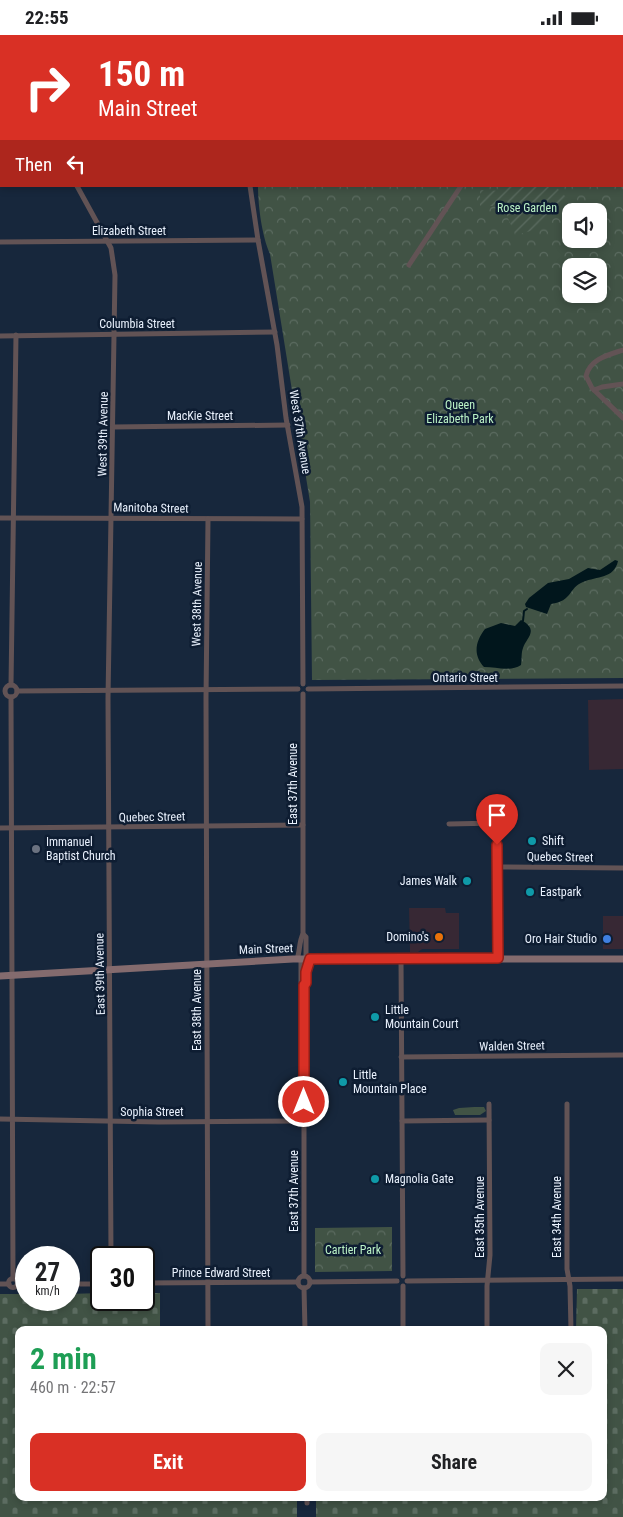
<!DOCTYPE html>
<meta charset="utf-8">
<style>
body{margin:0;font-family:"Roboto Condensed",sans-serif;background:#f6f6f6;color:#202124;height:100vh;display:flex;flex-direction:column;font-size:19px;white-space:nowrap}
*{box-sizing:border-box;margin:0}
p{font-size:16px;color:#757577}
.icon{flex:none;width:28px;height:28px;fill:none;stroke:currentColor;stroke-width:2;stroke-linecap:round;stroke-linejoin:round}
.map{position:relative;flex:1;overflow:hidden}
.drawer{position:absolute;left:15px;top:1291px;width:592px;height:175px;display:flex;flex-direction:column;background:#fff;border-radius:10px;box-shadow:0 2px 8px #0003}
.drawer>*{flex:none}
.banner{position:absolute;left:0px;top:0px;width:624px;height:152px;box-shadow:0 2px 8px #0003;background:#d93025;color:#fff;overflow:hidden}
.fabs{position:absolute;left:562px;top:168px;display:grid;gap:10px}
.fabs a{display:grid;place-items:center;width:45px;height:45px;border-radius:10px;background:#fff;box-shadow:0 2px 8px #0003;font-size:25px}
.speed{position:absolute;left:15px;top:1211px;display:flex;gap:10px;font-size:25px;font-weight:700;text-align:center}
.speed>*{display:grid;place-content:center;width:65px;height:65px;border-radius:50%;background:#fff;box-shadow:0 2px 8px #0003;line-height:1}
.speed small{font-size:12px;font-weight:400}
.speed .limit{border:2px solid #111;border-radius:8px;background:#fff;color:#111}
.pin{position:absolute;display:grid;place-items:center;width:42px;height:42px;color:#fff;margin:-51px -21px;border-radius:50% 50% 50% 0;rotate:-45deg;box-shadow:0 0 5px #0007}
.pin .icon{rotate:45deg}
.me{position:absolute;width:55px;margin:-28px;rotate:0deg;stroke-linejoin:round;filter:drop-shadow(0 0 4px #0008)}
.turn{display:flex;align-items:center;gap:18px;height:105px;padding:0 15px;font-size:22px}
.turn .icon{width:65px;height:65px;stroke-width:2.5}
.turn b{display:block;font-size:35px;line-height:42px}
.then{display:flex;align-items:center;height:48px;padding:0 15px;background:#0003;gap:10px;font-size:19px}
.round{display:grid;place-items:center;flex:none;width:52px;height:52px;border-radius:10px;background:#f6f6f6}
.summary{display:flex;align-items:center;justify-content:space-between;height:85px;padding:0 15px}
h1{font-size:30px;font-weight:700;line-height:38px;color:#1e9e55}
.primary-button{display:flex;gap:10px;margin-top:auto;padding:10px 15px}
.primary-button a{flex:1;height:58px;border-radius:10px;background:#d93025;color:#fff;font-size:20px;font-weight:700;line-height:58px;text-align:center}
.primary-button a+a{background:#f6f6f6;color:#202124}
.status{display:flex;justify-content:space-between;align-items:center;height:35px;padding:0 25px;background:#fff;direction:ltr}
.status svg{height:14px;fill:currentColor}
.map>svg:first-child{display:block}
.commercial{fill:#372834}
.grass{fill:#415345}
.cemetery{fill:url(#cemetery-stones)}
.park{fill:url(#park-crowns);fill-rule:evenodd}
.garden{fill:url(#garden-furrows)}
.water{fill:#01161c}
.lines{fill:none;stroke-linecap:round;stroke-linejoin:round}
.stream{stroke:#01161c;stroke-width:2}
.street{stroke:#625355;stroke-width:5}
.secondary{stroke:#846b6e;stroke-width:7}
.route-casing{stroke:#8d1f18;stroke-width:12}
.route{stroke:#d93025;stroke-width:9}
.culture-dot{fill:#0f9aa8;stroke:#0e1d32;stroke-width:2}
.worship-dot{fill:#6b7280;stroke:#0e1d32;stroke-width:2}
.food-dot{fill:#e8710a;stroke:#0e1d32;stroke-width:2}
.shop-dot{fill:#3f7fe0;stroke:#0e1d32;stroke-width:2}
.labels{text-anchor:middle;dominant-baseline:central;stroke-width:5;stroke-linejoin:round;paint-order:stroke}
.park-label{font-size:12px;fill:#bbf2c6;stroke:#0e1d32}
.street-label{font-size:12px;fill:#e9f1fd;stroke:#0e1d32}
.poi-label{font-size:12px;fill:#e9f1fd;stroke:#0e1d32;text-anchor:start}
</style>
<div class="status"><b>22:55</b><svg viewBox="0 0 49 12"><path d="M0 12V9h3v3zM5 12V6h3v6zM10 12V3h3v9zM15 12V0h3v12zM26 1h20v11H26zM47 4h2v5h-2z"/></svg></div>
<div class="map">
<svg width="623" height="1482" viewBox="0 0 623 1482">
<defs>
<pattern id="cemetery-stones" width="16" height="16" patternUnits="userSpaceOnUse" patternTransform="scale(1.25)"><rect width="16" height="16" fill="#415345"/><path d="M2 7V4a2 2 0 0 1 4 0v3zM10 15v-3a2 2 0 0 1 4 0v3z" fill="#5c6c61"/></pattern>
<pattern id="park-crowns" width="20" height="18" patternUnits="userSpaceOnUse" patternTransform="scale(1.25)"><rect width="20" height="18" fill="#415345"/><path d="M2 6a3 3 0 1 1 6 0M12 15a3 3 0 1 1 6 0" fill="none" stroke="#5c6c61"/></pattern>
<pattern id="garden-furrows" width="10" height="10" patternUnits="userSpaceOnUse" patternTransform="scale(1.25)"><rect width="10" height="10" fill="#415345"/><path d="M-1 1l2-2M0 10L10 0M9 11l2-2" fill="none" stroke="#5c6c61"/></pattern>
</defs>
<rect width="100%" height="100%" fill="#17273c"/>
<!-- commercial -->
<g class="commercial">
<path d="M623,664v70l-34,1 -1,-70z"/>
<path d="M409,873h36l1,5h13v36h-37l-4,3h-8z"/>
<rect x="603" y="881" width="20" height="33"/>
</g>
<!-- grass -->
<path class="grass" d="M474,1072h10l2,4 -6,4h-25l-2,-5 6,-2z"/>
<!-- cemetery -->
<g class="cemetery">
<path d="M577,1254h46v228h-307v-19l288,-1v-167h-28z"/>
<path d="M101,1258v7h43v-7h16v37h-141v167l278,1v19h-297v-223h26v6h43v-6z"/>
</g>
<!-- park -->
<g class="park">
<path d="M479,0h144v643l-311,2 -2,-178 -40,-248c-8,-17 -12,-48 -12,-68h364v-150h-144zM571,176h28v28h-28zM571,231h28v28h-28z"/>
<path d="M392,1192v44l-77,1v-44z"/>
</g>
<!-- garden -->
<path class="garden" d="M506,151h49l13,13 -34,31 -18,5 -7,-14 -5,-15h-24v-16l24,1z"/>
<!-- water -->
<g class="water">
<path d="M615,525l3,1c-4,18 -21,15 -35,21 -15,6 -10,19 -32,22l-4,10 -21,-7 -1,-3 4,-6 19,-15 21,-4 19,-11 12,2z"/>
<path d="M521,585c19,10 5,18 2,28 -2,5 -1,11 -2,17 -11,7 -24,2 -37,2 -11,-12 -9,-25 1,-38l16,-6 14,3z"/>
</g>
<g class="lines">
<!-- stream -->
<path class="stream" d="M523,586l1,-10 3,-2"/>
<!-- street -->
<g class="street">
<path d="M68,1v-1"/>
<path d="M167,1v-1"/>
<path d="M261,1v-1"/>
<path d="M461,1l2,-1"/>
<path d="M563,1l1,-1"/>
<path d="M0,110h1"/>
<path d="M77,151l34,62 4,27 -7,423 3,559"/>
<path d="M250,151l8,54 19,105 9,73 16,89 1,177"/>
<path d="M0,207l258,-2"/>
<path d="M409,230l52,-79"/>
<path d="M0,301l275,-4"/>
<path d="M623,315c-15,5 -33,9 -37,26l6,12 31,30"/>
<path d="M594,355l8,-3 21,-3"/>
<path d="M113,392l175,-2"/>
<path d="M0,483l302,1"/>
<path d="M208,484l-2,179 2,632"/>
<path d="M11,650l5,-350"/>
<circle cx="11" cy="656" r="6"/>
<path d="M308,654l315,-3"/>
<path d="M17,656l281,-2"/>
<path d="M11,662l2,582"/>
<path d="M449,789l48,-1 1,135"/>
<path d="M0,793l303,-3"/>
<path d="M497,832l126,1"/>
<path d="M303,899l3,3v22"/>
<path d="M297,924c3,-7 2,-18 6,-25v-240"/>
<path d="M301,924v23l3,3v291"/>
<path d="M401,924l2,317"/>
<path d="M304,950l3,-2v-13l3,-11"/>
<path d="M401,1022l222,-2"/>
<path d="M567,1069v165l3,17 1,44"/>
<path d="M0,1084l159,3 145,-1"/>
<path d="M402,1086l87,-1"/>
<circle cx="304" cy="1247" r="6"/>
<circle cx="13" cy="1248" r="4.5"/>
<path d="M407,1246l216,-2"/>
<path d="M310,1247l87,-1"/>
<path d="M18,1248l8,1"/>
<path d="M144,1248l154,-1"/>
<path d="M0,1249h9"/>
<path d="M69,1249h32"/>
<path d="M304,1253l1,42"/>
<path d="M403,1295v-44"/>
<path d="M487,1295v-44l3,-31 -1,-151"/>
<path d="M307,1462v6"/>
</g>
<!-- secondary -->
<path class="secondary" d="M0,941l293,-17h330"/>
</g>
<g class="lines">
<!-- route casing -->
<g class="route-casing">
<path id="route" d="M304,1067v-117l2,-2v-11l4,-13 188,-1 -1,-113"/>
</g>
<!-- route -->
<use href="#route" class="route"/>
</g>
<!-- markers -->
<g class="culture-dot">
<circle cx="532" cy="806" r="5"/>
<circle cx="467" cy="846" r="5"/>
<circle cx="530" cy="857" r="5"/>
<circle cx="375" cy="982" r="5"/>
<circle cx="343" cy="1047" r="5"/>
<circle cx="375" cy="1144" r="5"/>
</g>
<circle class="worship-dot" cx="36" cy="814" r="5"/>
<circle class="food-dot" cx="439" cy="902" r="5"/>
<circle class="shop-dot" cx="607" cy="904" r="5"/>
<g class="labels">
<!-- park labels -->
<g class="park-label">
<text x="527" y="173">Rose Garden</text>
<text x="460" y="370">Queen<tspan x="460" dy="14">Elizabeth Park</tspan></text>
<text x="353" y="1215">Cartier Park</text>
</g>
<!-- street labels -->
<g class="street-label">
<text x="129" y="196">Elizabeth Street</text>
<text x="137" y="289">Columbia Street</text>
<text x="200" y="381">MacKie Street</text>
<text transform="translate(300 397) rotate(81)">West 37th Avenue</text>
<text transform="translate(103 399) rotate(-89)">West 39th Avenue</text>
<text transform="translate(151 473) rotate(1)">Manitoba Street</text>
<text transform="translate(197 569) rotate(-89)">West 38th Avenue</text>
<text x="465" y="643">Ontario Street</text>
<text transform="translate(293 749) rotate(-90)">East 37th Avenue</text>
<text transform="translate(152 782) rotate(-1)">Quebec Street</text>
<text transform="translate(560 822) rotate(1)">Quebec Street</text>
<text transform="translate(266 914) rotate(-2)">Main Street</text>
<text transform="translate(100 939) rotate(-91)">East 39th Avenue</text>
<text transform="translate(197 975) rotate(-90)">East 38th Avenue</text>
<text transform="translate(512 1011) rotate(-1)">Walden Street</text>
<text x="152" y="1077">Sophia Street</text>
<text transform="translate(294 1156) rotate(-90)">East 37th Avenue</text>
<text transform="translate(480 1182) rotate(-90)">East 35th Avenue</text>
<text transform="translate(557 1182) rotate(-90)">East 34th Avenue</text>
<text x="221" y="1238">Prince Edward Street</text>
</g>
<!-- poi labels -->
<g class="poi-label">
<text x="542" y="806">Shift</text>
<text x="46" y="807">Immanuel<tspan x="46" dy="14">Baptist Church</tspan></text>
<text x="457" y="846" text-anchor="end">James Walk</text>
<text x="540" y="857">Eastpark</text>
<text x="429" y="902" text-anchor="end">Domino's</text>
<text x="597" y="904" text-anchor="end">Oro Hair Studio</text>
<text x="385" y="975">Little<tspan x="385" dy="14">Mountain Court</tspan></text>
<text x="353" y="1040">Little<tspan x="353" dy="14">Mountain Place</tspan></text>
<text x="385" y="1144">Magnolia Gate</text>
</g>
</g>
</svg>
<div class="fabs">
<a><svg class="icon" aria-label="sound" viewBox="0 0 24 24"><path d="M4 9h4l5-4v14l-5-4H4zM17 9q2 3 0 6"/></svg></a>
<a><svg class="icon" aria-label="layers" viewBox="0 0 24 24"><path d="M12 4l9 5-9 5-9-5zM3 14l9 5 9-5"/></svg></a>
</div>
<div class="speed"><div>27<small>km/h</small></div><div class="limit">30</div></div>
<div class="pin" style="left:497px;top:810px;background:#d93025"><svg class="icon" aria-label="arrive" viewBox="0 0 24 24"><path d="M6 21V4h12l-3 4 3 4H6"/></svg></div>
<svg class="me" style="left:304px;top:1067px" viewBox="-20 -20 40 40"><circle r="17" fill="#d93025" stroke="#fff" stroke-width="3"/><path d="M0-11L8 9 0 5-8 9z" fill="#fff"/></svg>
<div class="banner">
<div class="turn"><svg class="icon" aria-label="right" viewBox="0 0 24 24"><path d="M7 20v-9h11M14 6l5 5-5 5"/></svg><div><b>150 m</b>Main Street</div></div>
<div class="then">Then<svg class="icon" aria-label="left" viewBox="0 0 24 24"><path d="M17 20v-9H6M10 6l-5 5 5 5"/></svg></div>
</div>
<section class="drawer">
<div class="summary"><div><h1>2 min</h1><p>460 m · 22:57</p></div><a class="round"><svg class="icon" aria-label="close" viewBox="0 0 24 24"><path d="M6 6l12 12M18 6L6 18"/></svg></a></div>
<div class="primary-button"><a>Exit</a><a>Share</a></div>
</section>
</div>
